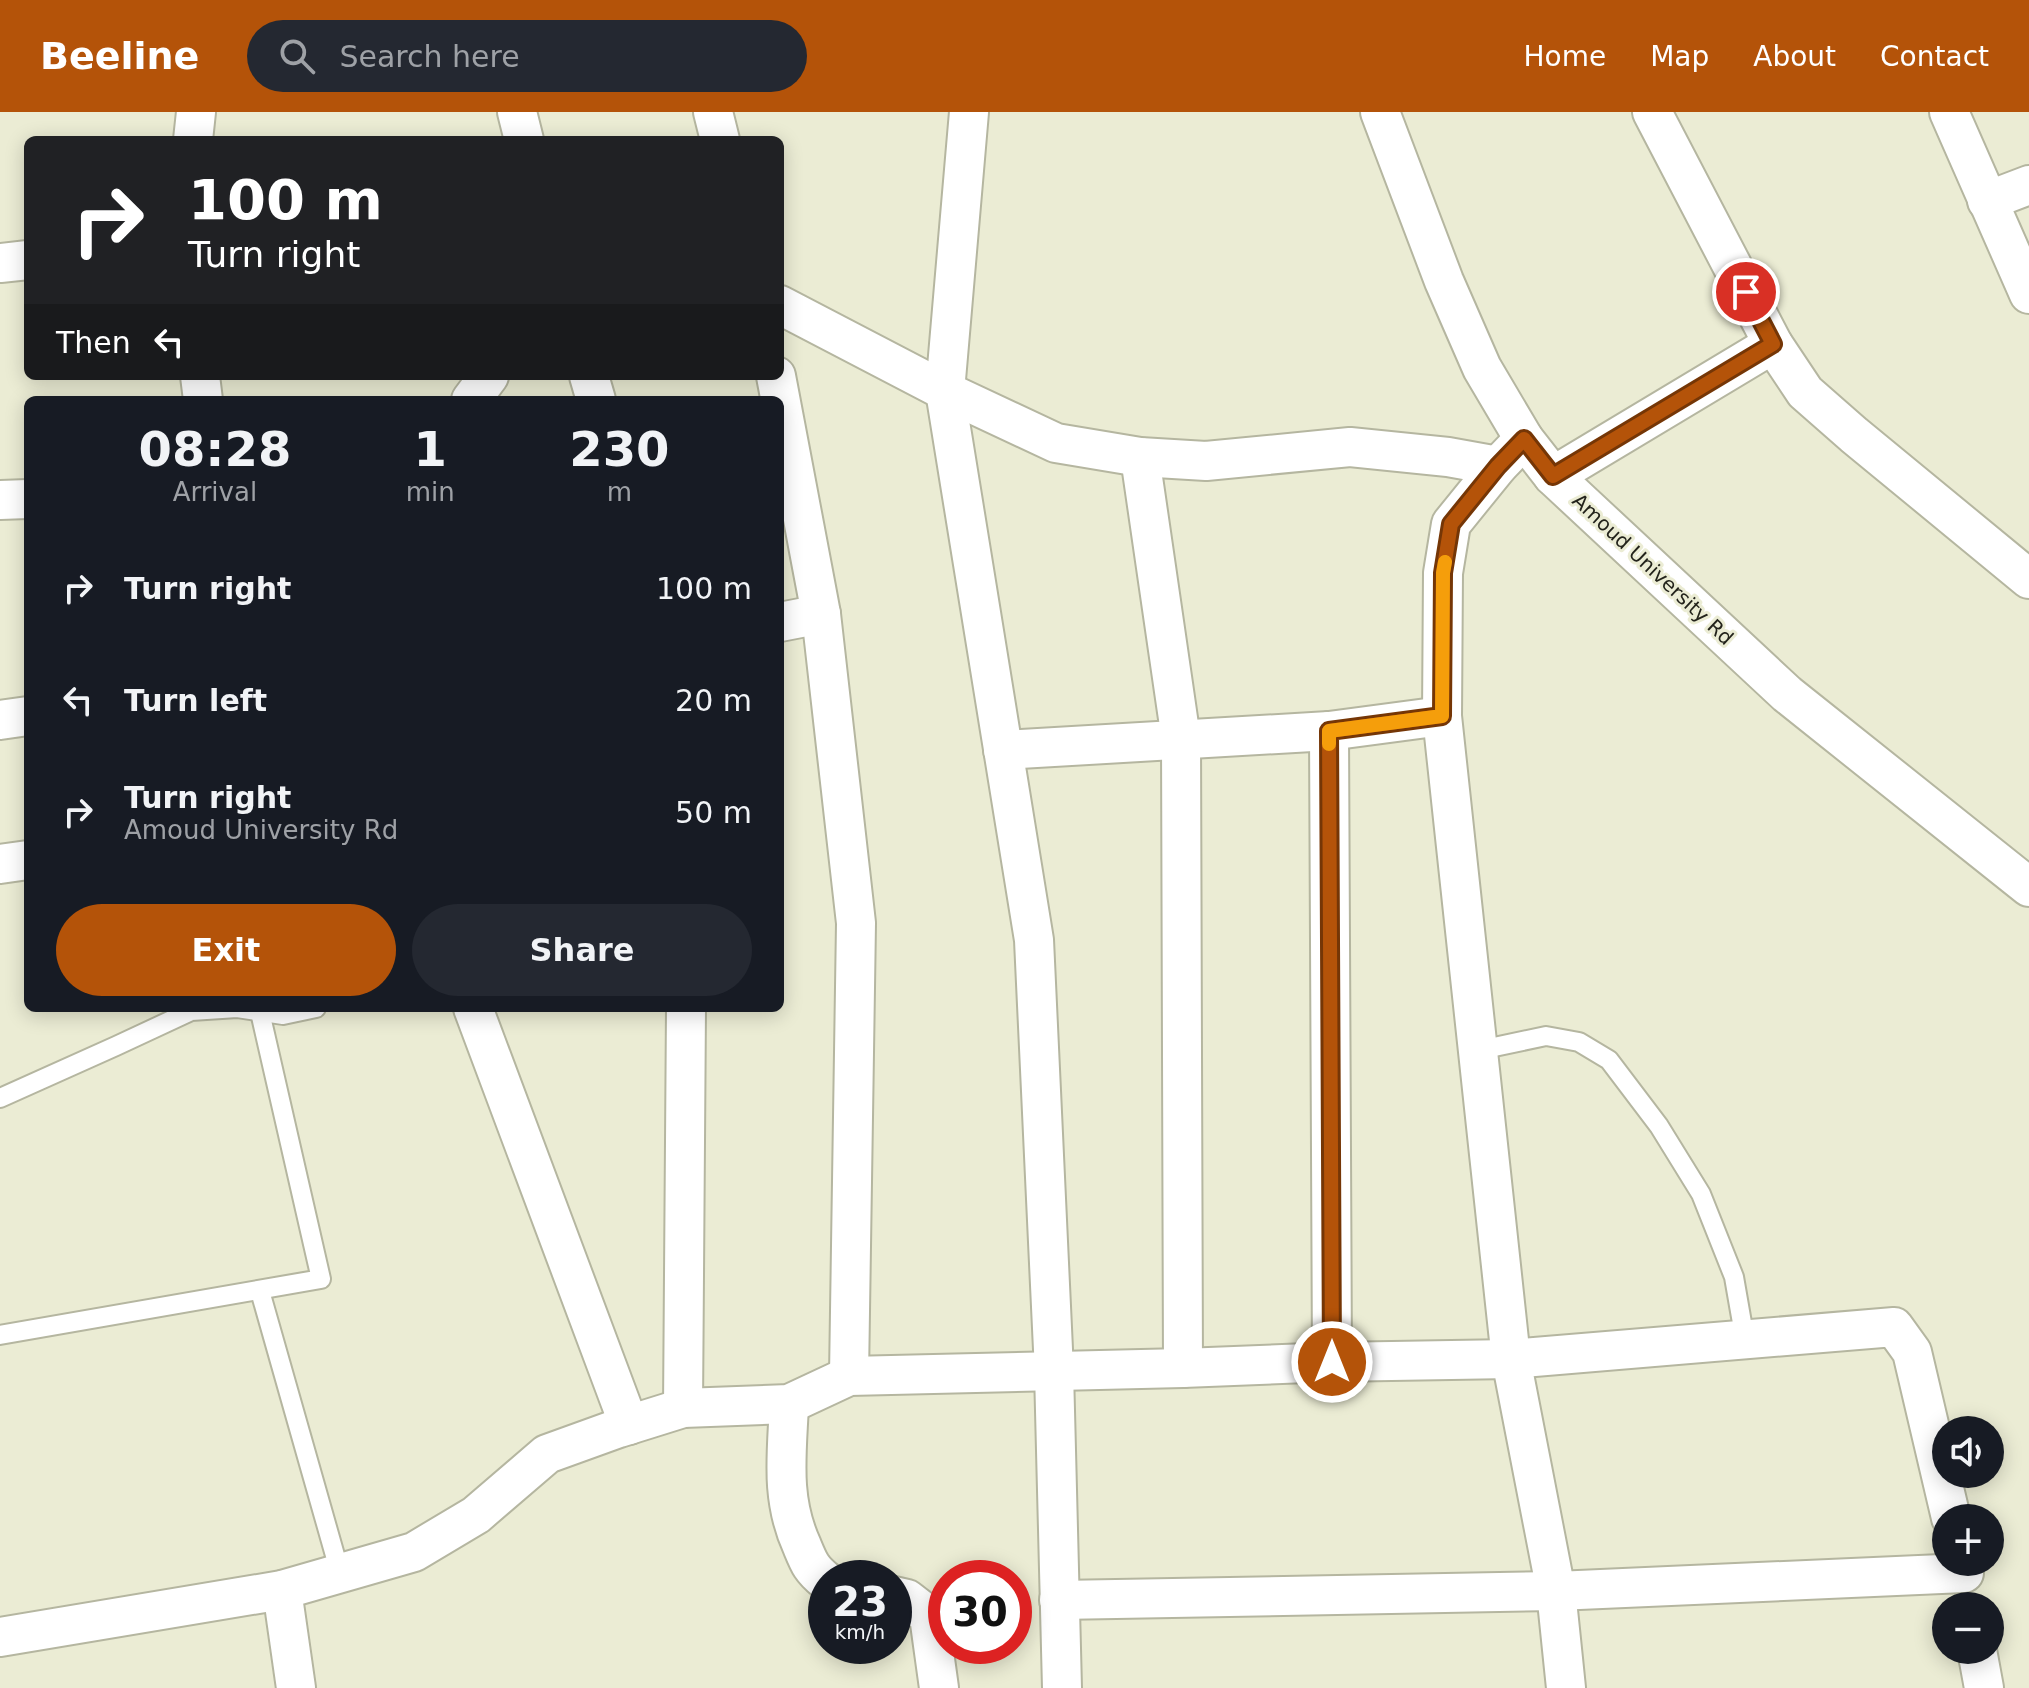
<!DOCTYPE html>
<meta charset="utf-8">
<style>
body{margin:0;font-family:"DejaVu Sans",sans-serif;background:#242831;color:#f1f3f6;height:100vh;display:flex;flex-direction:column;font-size:30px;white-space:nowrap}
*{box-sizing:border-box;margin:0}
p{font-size:26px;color:#9ea1a6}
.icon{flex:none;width:44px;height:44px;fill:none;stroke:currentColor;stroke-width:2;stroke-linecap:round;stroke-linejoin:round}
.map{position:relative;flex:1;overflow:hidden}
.sheet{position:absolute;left:24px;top:284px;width:760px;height:616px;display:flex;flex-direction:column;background:#171b24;border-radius:12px;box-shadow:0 4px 20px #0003}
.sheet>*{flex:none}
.guide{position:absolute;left:24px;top:24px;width:760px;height:244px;border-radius:12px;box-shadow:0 4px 20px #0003;background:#202124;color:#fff;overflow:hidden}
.fabs{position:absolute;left:1932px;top:1304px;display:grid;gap:16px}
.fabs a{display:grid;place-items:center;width:72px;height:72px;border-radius:50%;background:#171b24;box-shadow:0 4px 20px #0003;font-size:40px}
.speed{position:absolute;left:808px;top:1448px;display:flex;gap:16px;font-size:40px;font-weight:700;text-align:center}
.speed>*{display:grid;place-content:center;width:104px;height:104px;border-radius:50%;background:#171b24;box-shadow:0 4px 20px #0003;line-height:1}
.speed small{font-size:20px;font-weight:400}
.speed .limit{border:12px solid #d22;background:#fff;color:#111}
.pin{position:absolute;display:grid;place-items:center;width:68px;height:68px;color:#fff;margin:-34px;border:4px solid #fff;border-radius:50%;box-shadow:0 2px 8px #0007}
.me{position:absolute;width:88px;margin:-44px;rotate:0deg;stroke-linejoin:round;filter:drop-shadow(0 0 6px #0008)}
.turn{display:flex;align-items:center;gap:28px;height:168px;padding:0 32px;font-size:36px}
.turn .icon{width:104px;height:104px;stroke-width:2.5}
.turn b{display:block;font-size:56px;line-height:68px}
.then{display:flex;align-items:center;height:76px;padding:0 32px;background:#0003;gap:16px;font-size:30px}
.eta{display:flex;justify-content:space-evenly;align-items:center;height:136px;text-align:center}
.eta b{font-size:48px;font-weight:700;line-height:56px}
.primary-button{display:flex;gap:16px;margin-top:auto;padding:16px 32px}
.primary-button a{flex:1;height:92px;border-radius:48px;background:#b45309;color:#fff;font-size:32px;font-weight:700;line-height:92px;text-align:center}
.primary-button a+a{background:#242831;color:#f1f3f6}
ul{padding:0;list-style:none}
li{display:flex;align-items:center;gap:24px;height:112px;padding:0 32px}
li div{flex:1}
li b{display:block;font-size:30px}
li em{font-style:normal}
header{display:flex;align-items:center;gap:48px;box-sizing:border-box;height:112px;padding:0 40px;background:#b45309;color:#fff}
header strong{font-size:38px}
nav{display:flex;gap:44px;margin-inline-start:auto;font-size:28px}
.search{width:560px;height:72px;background:#242831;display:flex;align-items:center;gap:20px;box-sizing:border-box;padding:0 28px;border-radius:44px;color:#9ea1a6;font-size:30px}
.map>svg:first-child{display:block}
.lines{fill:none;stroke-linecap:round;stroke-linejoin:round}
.service-casing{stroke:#b5b6a0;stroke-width:22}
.minor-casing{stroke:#b5b6a0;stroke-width:42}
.service{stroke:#fff;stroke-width:18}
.minor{stroke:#fff;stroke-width:38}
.route-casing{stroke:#753606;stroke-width:20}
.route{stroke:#b45309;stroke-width:14}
.slow{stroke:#f59e0b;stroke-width:14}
.labels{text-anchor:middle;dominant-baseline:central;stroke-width:6;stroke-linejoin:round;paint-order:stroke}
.street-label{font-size:20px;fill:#23231b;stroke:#ebecd4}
</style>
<header>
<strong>Beeline</strong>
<div class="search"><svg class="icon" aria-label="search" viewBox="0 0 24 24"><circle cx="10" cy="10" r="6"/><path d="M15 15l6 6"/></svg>Search here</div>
<nav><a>Home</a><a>Map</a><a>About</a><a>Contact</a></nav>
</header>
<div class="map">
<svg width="2029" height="1576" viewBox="0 0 2029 1576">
<rect width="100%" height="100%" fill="#ebecd4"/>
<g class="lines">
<!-- service casing -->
<g class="service-casing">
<g id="service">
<path d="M1480,938l66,-14 33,6 30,18 50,66 42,68 33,83 11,63"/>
<path d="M0,986l116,-52 75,-35 46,-3 46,7 33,-7"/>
<path d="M260,1179l80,282"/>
<path d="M0,1223l321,-56 -61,-267"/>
</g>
</g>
<!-- minor casing -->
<g class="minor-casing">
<g id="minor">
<path d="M517,0l7,28"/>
<path d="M713,0l7,28"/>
<path d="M969,0l-24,279 89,549 20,431 8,317"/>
<path d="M1380,0l64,169 38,87 42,71 29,37 234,218 242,193"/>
<path d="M1652,0l121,232 32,48 49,43 175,144"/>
<path d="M1949,0l80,182"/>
<path d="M193,28l3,-28"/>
<path d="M1987,89l42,-16"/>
<path d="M0,151l28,-3"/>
<path d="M780,193l165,86 111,52 84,14 66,4 144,-14 98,10 50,9"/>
<path d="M200,264l3,24"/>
<path d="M589,264l7,24"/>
<path d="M776,264l45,238 35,309 -7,453"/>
<path d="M471,288l18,-24"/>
<path d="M1524,327l-26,27 -47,58 -8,49 -1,143 69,643 45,232 10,97"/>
<path d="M1140,345l41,282 2,629"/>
<path d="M1553,364l220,-132"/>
<path d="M0,388l28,-1"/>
<path d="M780,510l41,-8"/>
<path d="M0,608l28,-4"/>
<path d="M1329,619l3,631"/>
<path d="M1003,638l326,-19 113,-15"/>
<path d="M0,752l28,-4"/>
<path d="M473,896l156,417"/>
<path d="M789,1292c-2,50 -9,94 13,142 7,17 9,23 24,35"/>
<path d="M683,1296l3,-400"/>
<path d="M282,1478l14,98"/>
<path d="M894,1484l13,3 22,17 10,72"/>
<path d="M1059,1488l497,-9 408,-18"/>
<path d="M0,1525l282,-47 132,-38 62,-37 71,-61 72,-26 64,-20 106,-4 60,-28 334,-8 149,-6 179,-3 383,-32 18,25 39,166"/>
<path d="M1977,1538l7,38"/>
</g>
</g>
<!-- service -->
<use href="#service" class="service"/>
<!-- minor -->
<use href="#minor" class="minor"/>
</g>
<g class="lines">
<!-- route casing -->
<g class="route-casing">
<path id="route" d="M1332,1250l-3,-631 113,-15 1,-143 8,-49 47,-58 26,-27 29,37 220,-132 -27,-52"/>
</g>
<!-- route -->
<use href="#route" class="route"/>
<!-- slow -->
<path class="slow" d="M1329,632v-13l113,-15 1,-143 2,-11"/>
</g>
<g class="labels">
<!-- street labels -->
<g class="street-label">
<text transform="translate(1653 457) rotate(43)">Amoud University Rd</text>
</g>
</g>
</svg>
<div class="fabs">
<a><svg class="icon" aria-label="sound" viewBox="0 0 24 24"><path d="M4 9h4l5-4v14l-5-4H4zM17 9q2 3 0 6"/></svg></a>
<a>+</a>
<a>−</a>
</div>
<div class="speed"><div>23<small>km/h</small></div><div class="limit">30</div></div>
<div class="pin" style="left:1746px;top:180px;background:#d93025"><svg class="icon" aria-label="arrive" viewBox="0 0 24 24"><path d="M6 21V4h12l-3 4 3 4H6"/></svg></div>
<svg class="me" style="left:1332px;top:1250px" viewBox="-20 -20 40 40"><circle r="17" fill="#b45309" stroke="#fff" stroke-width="3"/><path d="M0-11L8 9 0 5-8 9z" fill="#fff"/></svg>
<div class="guide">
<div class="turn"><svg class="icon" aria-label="right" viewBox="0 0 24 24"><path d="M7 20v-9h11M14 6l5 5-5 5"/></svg><div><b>100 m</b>Turn right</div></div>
<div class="then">Then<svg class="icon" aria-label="left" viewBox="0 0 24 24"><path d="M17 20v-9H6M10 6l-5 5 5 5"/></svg></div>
</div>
<section class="sheet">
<div class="eta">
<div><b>08:28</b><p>Arrival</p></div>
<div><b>1</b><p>min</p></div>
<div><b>230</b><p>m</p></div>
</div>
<ul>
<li><svg class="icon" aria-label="right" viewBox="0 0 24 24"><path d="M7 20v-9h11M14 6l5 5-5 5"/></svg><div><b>Turn right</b></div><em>100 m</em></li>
<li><svg class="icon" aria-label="left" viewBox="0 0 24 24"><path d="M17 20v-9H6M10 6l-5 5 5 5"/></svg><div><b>Turn left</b></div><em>20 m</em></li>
<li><svg class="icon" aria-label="right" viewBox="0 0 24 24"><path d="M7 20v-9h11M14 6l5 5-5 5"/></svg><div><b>Turn right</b><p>Amoud University Rd</p></div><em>50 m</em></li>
</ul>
<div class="primary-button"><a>Exit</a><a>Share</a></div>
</section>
</div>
